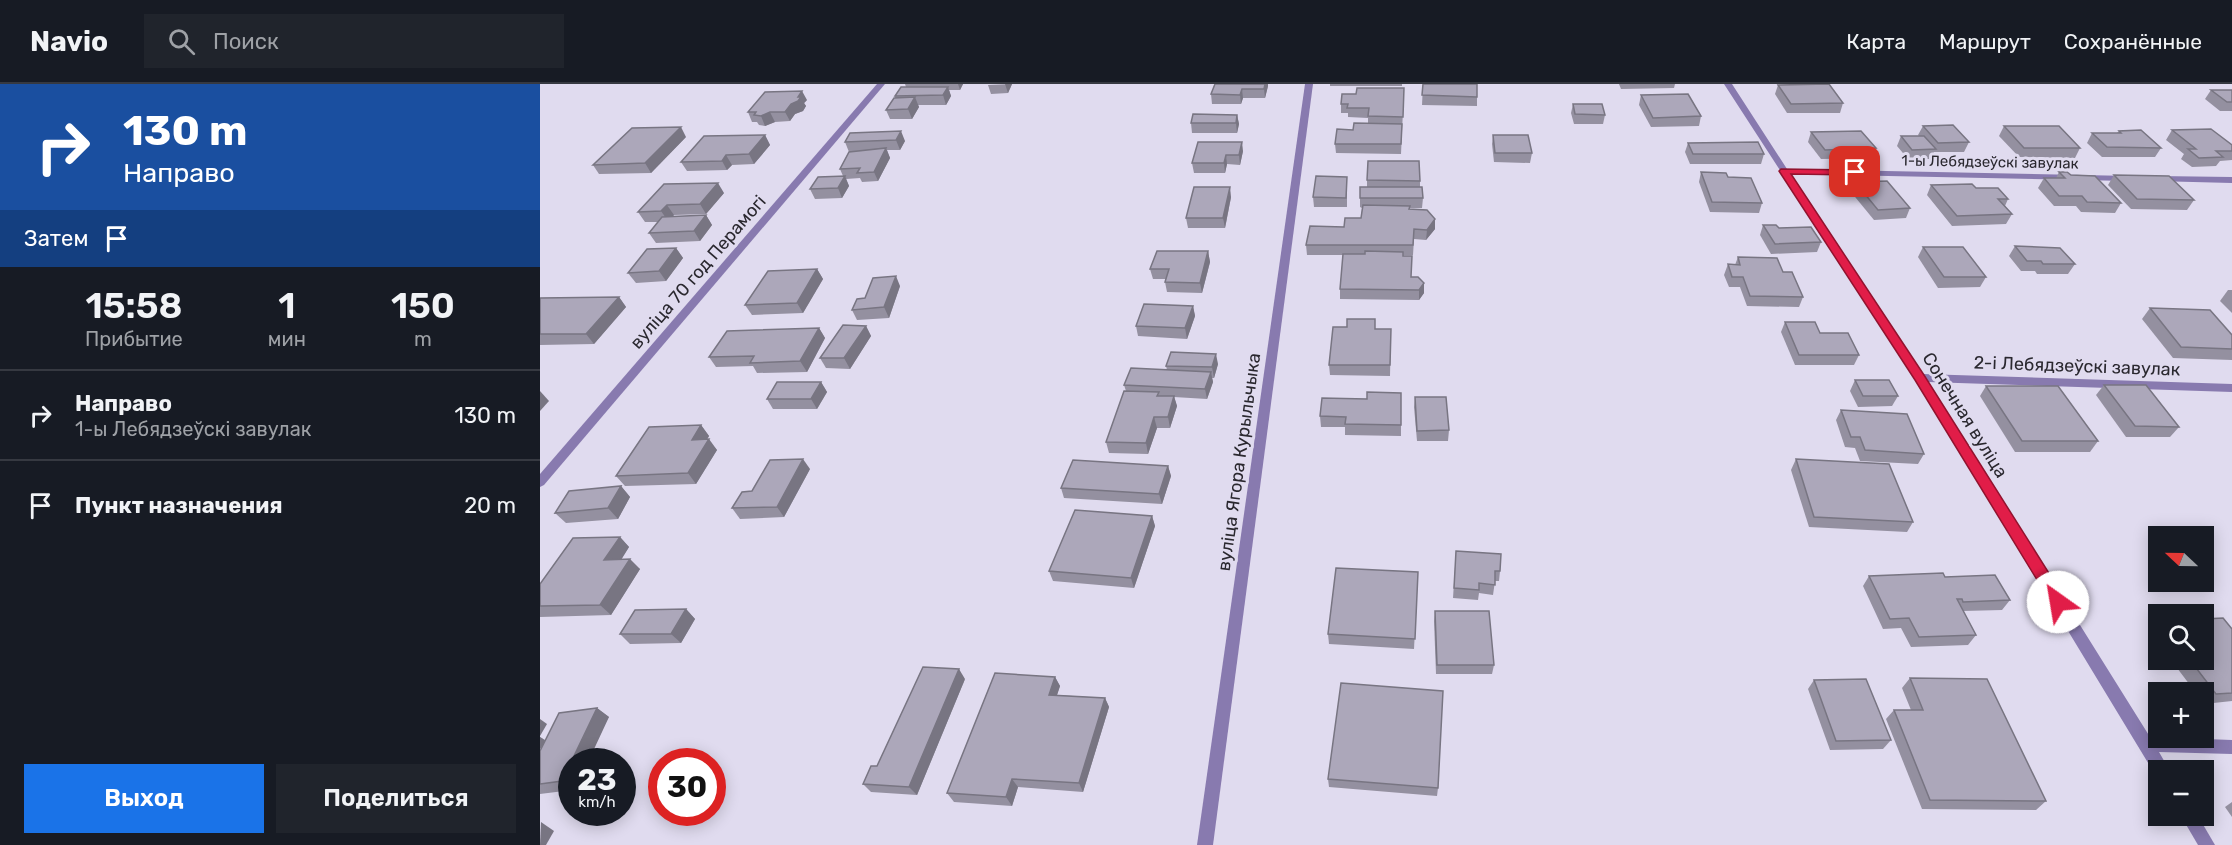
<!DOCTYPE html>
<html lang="ru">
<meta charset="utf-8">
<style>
body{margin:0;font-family:Rubik,sans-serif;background:#20242c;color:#f1f3f6;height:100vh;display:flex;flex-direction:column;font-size:22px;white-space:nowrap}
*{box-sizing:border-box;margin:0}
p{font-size:20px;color:#9ea1a6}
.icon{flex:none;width:33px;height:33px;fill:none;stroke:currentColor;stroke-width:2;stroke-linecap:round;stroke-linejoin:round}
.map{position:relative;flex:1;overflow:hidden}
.details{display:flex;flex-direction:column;background:#171b24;width:540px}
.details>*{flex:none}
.top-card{background:#1a4fa0;color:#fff;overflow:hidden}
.needle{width:39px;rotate:292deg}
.tools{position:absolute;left:1608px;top:442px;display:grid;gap:12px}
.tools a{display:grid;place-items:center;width:66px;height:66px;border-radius:0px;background:#171b24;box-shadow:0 3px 15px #0003;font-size:30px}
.speed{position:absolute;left:18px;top:664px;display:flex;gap:12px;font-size:30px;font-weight:700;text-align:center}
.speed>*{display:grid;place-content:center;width:78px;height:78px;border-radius:50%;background:#171b24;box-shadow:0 3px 15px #0003;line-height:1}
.speed small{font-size:15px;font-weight:400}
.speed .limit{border:9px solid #d22;background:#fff;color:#111}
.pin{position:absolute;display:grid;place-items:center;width:51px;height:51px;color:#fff;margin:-26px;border-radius:12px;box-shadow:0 3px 9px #0006}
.me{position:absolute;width:66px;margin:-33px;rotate:328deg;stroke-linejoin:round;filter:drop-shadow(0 0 4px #0008)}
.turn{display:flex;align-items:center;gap:21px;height:126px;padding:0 24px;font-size:27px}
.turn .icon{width:78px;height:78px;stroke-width:2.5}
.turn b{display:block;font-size:42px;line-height:51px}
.then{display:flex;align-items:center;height:57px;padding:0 24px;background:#0003;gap:12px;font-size:22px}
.eta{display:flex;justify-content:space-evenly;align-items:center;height:102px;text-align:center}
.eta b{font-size:36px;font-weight:600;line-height:42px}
.button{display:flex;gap:12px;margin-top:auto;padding:12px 24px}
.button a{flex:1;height:69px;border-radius:0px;background:#1a73e8;color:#fff;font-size:24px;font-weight:600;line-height:69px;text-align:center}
.button a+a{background:#20242c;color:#f1f3f6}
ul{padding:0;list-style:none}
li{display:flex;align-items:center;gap:18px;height:90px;padding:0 24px;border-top:2px solid #363941}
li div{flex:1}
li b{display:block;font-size:22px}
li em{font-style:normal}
header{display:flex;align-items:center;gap:36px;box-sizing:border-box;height:84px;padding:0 30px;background:#171b24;border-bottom:2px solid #363941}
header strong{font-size:28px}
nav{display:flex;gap:33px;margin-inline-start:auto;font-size:21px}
.search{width:420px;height:54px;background:#20242c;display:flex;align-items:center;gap:15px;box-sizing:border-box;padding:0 21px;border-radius:0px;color:#9ea1a6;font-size:22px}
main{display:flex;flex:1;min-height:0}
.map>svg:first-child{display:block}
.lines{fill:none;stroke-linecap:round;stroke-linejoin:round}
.minor{fill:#887aaf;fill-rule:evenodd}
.wall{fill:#9490a0}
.shaded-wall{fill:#787582}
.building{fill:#aca7ba;stroke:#787582;stroke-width:1.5}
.route{fill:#e11d48;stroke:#92132f;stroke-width:1.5}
.labels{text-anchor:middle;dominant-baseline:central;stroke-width:6;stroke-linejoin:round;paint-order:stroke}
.far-street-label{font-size:15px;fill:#2a282f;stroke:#e0dbef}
.street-label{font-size:18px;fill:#2a282f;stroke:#e0dbef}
</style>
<header>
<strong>Navio</strong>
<div class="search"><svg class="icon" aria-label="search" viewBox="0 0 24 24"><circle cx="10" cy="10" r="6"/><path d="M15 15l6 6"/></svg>Поиск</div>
<nav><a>Карта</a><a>Маршрут</a><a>Сохранённые</a></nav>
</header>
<main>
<section class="details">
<div class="top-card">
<div class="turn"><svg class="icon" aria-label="right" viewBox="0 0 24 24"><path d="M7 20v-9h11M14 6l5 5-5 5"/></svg><div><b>130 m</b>Направо</div></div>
<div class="then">Затем<svg class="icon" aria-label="arrive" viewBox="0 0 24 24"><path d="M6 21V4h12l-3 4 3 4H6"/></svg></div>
</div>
<div class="eta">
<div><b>15:58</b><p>Прибытие</p></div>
<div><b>1</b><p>мин</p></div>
<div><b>150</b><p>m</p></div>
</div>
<ul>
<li><svg class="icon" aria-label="right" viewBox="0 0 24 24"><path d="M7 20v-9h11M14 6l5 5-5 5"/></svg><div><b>Направо</b><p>1-ы Лебядзеўскі завулак</p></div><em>130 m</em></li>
<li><svg class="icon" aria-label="arrive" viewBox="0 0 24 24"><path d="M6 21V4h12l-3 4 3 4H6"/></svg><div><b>Пункт назначения</b></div><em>20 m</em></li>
</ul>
<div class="button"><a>Выход</a><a>Поделиться</a></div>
</section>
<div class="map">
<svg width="1692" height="761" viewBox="0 0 1692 761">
<rect width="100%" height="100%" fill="#e0dbef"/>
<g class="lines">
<!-- minor -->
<g class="minor">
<path d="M337,0h8l-341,401 -4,2v-13z"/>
<path d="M765,0h8l-100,761h-16z"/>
<path d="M1184,0h8l55,85 344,7v4l-3,1 -337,-7 132,200 309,10v8l-304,-10 222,355 82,3v14l-73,-2 11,19h-12v6l-2,-1 -240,-396z"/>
<path d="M1617,92l75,1v6l-78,-2 -1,-2z"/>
<path d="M1641,732h17l17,29h-17z"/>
</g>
</g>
<!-- wall -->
<g class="wall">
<path d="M365,0h58l-3,6h-11l2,6 -5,9h-28l1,2 -7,12h-22l-4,-9 9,-12v-2l11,-9z"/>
<path d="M472,0l-4,9 -17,1 -3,-9z"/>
<path d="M675,0l53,2 -3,12h-22l-2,6h-29l-1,-10z"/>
<rect x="790" y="0" width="72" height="2"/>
<path d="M883,0l54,13v9l-55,-1z"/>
<path d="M1079,0h56l-1,4 -53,1z"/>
<path d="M1238,1l65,18 -3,10h-53l-12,-19z"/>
<path d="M864,4l-3,66 -65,-1 -1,-9 18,-14 15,-6v-6l-20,-1v-4h-7v-9l15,-10z"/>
<path d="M1671,6h21v21h-12l-15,-12z"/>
<path d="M1101,11l60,21 -2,10 -48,1 -12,-22z"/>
<path d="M267,16l-3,3 2,3 -3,5 -8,3 -5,7 -15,1 -10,4 -6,-1 -2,-3h-5l-4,-10z"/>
<path d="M1033,20l32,11 -2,9h-29l-3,-11z"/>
<path d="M697,31l2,9 -2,9h-45l-1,-10z"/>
<path d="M1383,42l46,16 -5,10h-30l-3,7h-23l-11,-13 4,-10h18l-1,-1z"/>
<path d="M1464,42l76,22 -5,10 -56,-1 -20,-21z"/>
<path d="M1632,46l60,15v15l-12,1 -4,5 -24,1 -11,-8 3,-5 -18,-14z"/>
<path d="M1579,47l42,17 -6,9h-53l-15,-14 5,-10h25z"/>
<path d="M1271,48l65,16 -4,10 -51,1 -13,-17z"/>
<path d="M310,49l55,8 -5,9h-13l3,8 -12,23 -16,1 -2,-4 -14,1 3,7 -7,12 -27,1 -5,-10 33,-13 -3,-7 9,-17 -4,-10z"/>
<path d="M225,51l5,10 -16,19 -22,1 -5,5 -40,1 -6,-9z"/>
<path d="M953,51l39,18 -2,10 -36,-1 -2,-18z"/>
<path d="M146,53l-35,36 -52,1 -6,-9z"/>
<path d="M1148,59l76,11 -3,10h-71l-5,-12z"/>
<path d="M703,67l-3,14 -13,-1 -2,9h-31l-2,-10z"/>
<path d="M1161,88l27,5 34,26 -3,10 -49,-1 -11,-30z"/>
<path d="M1519,88l12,3 50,28 -6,10 -34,-1 -5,-6h-22l-16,-18 6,-10h12z"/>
<path d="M1574,91l80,25 -7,10 -56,-1 -23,-24z"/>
<path d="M807,93v30h-33l-1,-10z"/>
<path d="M827,96l53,1v6l3,11 -1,10h-12v1l25,20 -9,11 -12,-1 -1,16h-10l8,22 13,6v10l-5,7 -79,-1v-10l3,-34h-36l-1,-10 55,-27 1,-10 -2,-1v-9l7,-11z"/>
<path d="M1315,98l55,26 -4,10 -32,2 -23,-28z"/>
<path d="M124,100l60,9 -18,21 -32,1 -2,2 34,-2 6,10 -12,16 -44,2 -7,-10 10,-11h-14l-7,-10z"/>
<path d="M1391,101l45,3 32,11 -3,7 7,8 -6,10 -54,2 -25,-31z"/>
<path d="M691,113l-6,31h-37l-2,-10z"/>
<path d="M1223,141l16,3 42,14 -4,10 -46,2 -11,-19z"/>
<path d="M1475,162l60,18 -7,10h-31l-2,-3h-14l-12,-15z"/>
<path d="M1383,163l63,30 -6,10 -42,1 -20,-31z"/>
<path d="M136,164l7,10 -17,23 -30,2 -8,-10z"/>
<path d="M668,167l2,11 -8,31 -35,-1 -2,-10v-3h-12l-3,-10z"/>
<path d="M1198,173l45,15 20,25 -4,10 -52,-1 -7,-19h-11l-5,-12 4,-11 7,1z"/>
<path d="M277,185l6,10 -20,34 -51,2 -7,-10z"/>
<path d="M360,202l-11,32 -32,2 -5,-10 13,-12z"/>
<path d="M1688,206h4v23l-12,-12z"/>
<path d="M79,213l7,10 -32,37 -54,1v-47z"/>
<path d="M653,222l2,10 -8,23 -49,-3 -2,-10z"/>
<path d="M1610,224l82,27v25l-59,-2 -31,-39z"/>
<path d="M835,235v10h16l-1,47 -60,-1 -1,-10 18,-38z"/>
<path d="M1245,238l35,11 39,22 -5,10h-59l-14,-33z"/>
<path d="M326,242l5,10 -21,33 -24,-1 -6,-10z"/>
<path d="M279,244l6,10 -18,34 -50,1 -4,-7 -37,1 -7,-10z"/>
<path d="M678,280l-4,14h-2l1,4 -6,17 -33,-2 3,9 -7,22h-13l-9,26 -39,-1 -3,-11 20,-51 -2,-6 43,-15 -1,-4z"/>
<path d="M1315,296l43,16 -6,10 -34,1 -8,-16z"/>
<path d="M281,298l6,10 -10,17h-44l-6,-10z"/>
<path d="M1564,301l75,42 -9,10h-44l-30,-42z"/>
<path d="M1446,302l112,55 -8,11h-75l-35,-56z"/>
<path d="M861,309v43l-56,-1v-8h-24l-1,-11 47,-17z"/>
<path d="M875,313l34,33 -1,11h-31l-3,-34z"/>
<path d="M1301,326l83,44 -6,10 -58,-3 -5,-13 -10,-1 -9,-27z"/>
<path d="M161,341l8,11 -2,4 10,10 -21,34 -71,2 -9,-10z"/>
<path d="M1256,375l117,63 -6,10 -98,-5 -18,-57z"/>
<path d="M628,382l3,10 -9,28 -98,-6 -3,-10z"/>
<path d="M270,385l-26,48 -44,2 -8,-11z"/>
<path d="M81,402l9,11 -12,22 -52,4 -11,-10z"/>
<path d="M612,432l3,10 -21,62 -81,-7 -4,-10z"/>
<path d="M80,453l9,10 -8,12 19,10 -29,46 -71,2v-33z"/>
<path d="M916,467l44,20 -1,10h-4l-2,14 -14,-2 -1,7 -25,-2z"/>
<path d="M878,488l-4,77 -85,-5 -1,-10z"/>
<path d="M1329,492l76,1 65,23 -8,10 -39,1 13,24 -8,10 -57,2 -10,-19 -18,1 -20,-43z"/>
<path d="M146,525l9,10 -14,24 -51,1 -10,-10z"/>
<path d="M895,527l59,54 -2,9h-56l-2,-53z"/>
<path d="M1618,540v19l-8,-11z"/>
<path d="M1692,545v72l-28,3v-11h-8l-25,-33h33z"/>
<path d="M515,593l5,9 -3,9 48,3 4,9 -26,85 -65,-5 -6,19 -58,-4 -7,-9z"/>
<path d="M1370,594l136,123 -10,9 -114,-1 -36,-90 8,-9h17l-9,-22z"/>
<path d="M425,595l-48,116 -46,-3 -8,-8 14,-18z"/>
<path d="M1274,596l77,60 -8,9 -53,1 -22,-61z"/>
<path d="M57,624l12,9 -37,45v28l-32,4v-43l3,-6 -3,4v-12l5,3z"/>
<path d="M788,695l110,9 -1,8 -108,-9z"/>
<path d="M1692,718v15l-7,-10z"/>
</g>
<!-- shaded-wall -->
<g class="shaded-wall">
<path d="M418,0h5l-3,6z"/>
<path d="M465,0h7l-4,9z"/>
<path d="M725,0h3v2l-3,12 -1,-9z"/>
<path d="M408,3l3,9 -5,9 -3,-10z"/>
<path d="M702,5l1,9 -2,6 -1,-9z"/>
<path d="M262,7l5,9 -3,3 2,3 -3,5 -8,3 -5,7 -5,-9z"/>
<path d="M375,13l4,10 -7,12 -4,-10z"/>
<path d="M230,28l5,10 -10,4 -4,-10z"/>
<path d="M697,31l2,9 -2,9 -1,-10z"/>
<path d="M141,43l5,10 -35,36 -6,-10z"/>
<path d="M361,47l4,10 -5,9 -4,-10z"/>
<path d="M225,51l5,10 -16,19 -5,-10z"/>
<path d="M702,58l1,9 -3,14 -1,-10z"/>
<path d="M346,64l4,10 -12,23 -4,-9z"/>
<path d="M186,71l6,10 -5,5 -5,-9z"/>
<path d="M686,71l1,9 -2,9 -1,-10z"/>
<path d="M305,92l4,10 -7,12 -4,-10z"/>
<path d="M178,99l6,10 -18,21 -6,-10z"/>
<path d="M690,103l1,10 -6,31 -2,-10z"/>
<path d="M127,121l7,10 -6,6 -7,-10z"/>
<path d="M166,131l6,10 -12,16 -6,-10z"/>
<path d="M895,135v10l-9,11 1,-10z"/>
<path d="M136,164l7,10 -17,23 -7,-10z"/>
<path d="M668,167l2,11 -8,31 -2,-10z"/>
<path d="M277,185l6,10 -20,34 -6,-10z"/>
<path d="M356,192l4,10 -11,32 -5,-11z"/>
<path d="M884,199v10l-5,7v-10z"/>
<path d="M79,213l7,10 -32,37 -8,-10z"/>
<path d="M653,222l2,10 -8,23 -2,-11z"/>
<path d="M326,242l5,10 -21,33 -6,-11z"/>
<path d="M279,244l6,10 -18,34 -7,-11z"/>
<path d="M676,270l2,10 -4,14 -2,-11z"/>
<path d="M671,288l2,10 -6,17 -2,-10z"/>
<path d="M281,298l6,10 -10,17 -6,-10z"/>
<path d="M0,307l9,10 -9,10z"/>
<path d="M634,312l3,10 -7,22 -2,-11z"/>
<path d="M614,333l3,11 -9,26 -2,-11z"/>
<path d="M161,341l8,11 -9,14 -8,-10z"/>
<path d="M169,355l8,11 -21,34 -8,-11z"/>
<path d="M263,375l7,10 -26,48 -7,-10z"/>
<path d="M628,382l3,10 -9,28 -3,-10z"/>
<path d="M81,402l9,11 -12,22 -10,-11z"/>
<path d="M612,432l3,10 -21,62 -3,-10z"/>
<path d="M80,453l9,10 -14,23 -11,-10z"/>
<path d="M90,475l10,10 -29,46 -11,-10z"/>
<path d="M146,525l9,10 -14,24 -10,-9z"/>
<path d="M419,585l6,10 -48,116 -8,-8z"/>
<path d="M515,593l5,9 -6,18 -5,-9z"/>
<path d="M565,614l4,9 -26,85 -4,-9z"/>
<path d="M57,624l12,9 -21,45h-16v25l-10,-6z"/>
<path d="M0,635l7,5 -7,12z"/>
<path d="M0,653l6,4 -6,8z"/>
<path d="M472,695l6,8 -6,19 -6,-9z"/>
<path d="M1,738l13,9 -8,14h-6z"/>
</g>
<!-- building -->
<g class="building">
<path d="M675,0h50l-1,5h-22l-2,6 -29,-1z"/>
<path d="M883,0h54v13l-55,-2z"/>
<path d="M1289,0l14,19 -52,1 -13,-19z"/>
<path d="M361,3h47l-5,8 -48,1z"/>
<path d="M817,4h47l-1,29 -35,-1 1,-8h-22l1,-4h-7l1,-10h14z"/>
<path d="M1671,6h21v12h-5z"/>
<path d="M262,7l-4,6h3l-3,4 -7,3 -6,8h-15l-9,4 -7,-1 2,-3h-8l17,-20z"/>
<path d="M1148,10l13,22 -48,2 -12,-23z"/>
<path d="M375,13l-7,12 -22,1 8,-12z"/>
<path d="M1033,20h29l3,11 -30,-1z"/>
<path d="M653,30l44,1 -1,8h-45z"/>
<path d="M814,39l48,1 -1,20h-66l2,-15 16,1z"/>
<path d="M1413,41l16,17 -31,1 -15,-17z"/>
<path d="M1464,42h55l21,22h-56z"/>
<path d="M141,43l-36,36 -52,2 39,-37z"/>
<path d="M1671,45l21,16v6h-16l7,6 -24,1 -11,-9h8l-24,-19z"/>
<path d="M1601,46l20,18 -54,-1 -15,-14h29l-2,-2z"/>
<path d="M361,47l-5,9 -51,2 5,-9z"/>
<path d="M1321,47l15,17 -51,2 -14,-18z"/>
<path d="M225,51l-16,19 -23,1 -4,6 -41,1 23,-26z"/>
<path d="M953,51h35l4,18h-37z"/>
<path d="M1361,52h23l12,13 -24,1z"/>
<path d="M658,58h44l-3,13h-13l-2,8h-32z"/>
<path d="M1218,58l6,12h-71l-5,-11z"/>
<path d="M346,64l-12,24 -17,1 3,-5 -20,1 9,-17z"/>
<path d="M828,77h51l1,20 -53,-1z"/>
<path d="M1161,88l25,1 2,4 23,1 11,25 -50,-1z"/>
<path d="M1519,88h8l4,3 24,1 26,27 -34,-1 -5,-6h-23l-15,-18h21z"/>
<path d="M1574,91l55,1 25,24 -57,-1z"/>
<path d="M305,92l-7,12 -28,1 8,-12z"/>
<path d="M776,92l31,1 -1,21 -33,-1z"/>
<path d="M1347,97l23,27 -32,2 -23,-28z"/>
<path d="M178,99l-18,21 -33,1 -6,6 -23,1 26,-28z"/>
<path d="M1432,100l4,4h22l10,11h-10l14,15 -55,2 -26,-31z"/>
<path d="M654,103h36l-7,31h-37z"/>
<path d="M820,103h62l1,11h-63z"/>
<path d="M823,121l47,1 -1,3 18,1 8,9 -8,11 -13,-1 -1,16h-107l4,-19 34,1 1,-9h16z"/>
<path d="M166,131l-12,16 -45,2 13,-16z"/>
<path d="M1223,141h13l3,3 32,-1 10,15 -46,2z"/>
<path d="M1475,162l45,2 15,16h-32l-2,-3h-14z"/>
<path d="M1383,163h40l23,30h-42z"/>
<path d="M136,164l-17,23 -31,2 19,-24z"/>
<path d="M617,167h51l-8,32 -35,-1 4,-13h-19z"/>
<path d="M825,167l38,1v4h9l-1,21h7l6,6 -5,7 -79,-1 3,-35h22z"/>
<path d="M1198,173l39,1 6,14h9l11,25 -53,-1 -7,-19h-11l-4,-13 12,1z"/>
<path d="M277,185l-20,34 -52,2 23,-34z"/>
<path d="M356,192l-12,31 -32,3 5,-11 8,-1 8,-20z"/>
<path d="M79,213l-33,37h-46v-36z"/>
<path d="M604,220l49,2 -8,22 -49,-2z"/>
<path d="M1610,224l60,2 22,25v14l-51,-2z"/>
<path d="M807,235h28v10h16l-1,36h-61l4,-38h14z"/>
<path d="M1245,238h30l5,11h28l11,22h-60z"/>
<path d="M303,241l23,1 -22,32h-24z"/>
<path d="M279,244l-19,33 -50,2 4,-7 -45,1 18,-26z"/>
<path d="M631,268l45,2 -4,13 -46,-1z"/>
<path d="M591,284l80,4 -6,17 -81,-4z"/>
<path d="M1315,296h34l9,16h-35z"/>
<path d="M237,298h44l-10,17h-44z"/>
<path d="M1564,301h42l33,42 -44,-1z"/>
<path d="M1446,302h72l40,55h-76z"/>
<path d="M584,307l35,1 -2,4h17l-6,21h-14l-8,26 -40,-1z"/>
<path d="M827,308l34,1v32l-56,-1 1,-7 -26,-1 2,-18 45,1z"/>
<path d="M875,313h31l3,33 -32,1z"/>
<path d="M1301,326l66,4 17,40 -59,-4 -5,-13h-9z"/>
<path d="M161,341l-9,15 17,-1 -21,34 -72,3 33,-49z"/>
<path d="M263,375l-26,48 -45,1 10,-16 10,-1 18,-31z"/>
<path d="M1256,375l93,5 24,58 -99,-5z"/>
<path d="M533,376l95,6 -9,28 -98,-6z"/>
<path d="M81,402l-13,22 -53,5 14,-22z"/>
<path d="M535,426l77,6 -21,62 -82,-7z"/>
<path d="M80,453l-16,23 26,-1 -30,46 -60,1v-22l33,-46z"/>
<path d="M916,467l45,3 -1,17h-5v14l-16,-2v7l-25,-2z"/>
<path d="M796,484l82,4 -3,67 -87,-5z"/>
<path d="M1403,489l2,4 50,-2 15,25 -47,2 -1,-3h-5l19,36 -57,2 -10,-19 -19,1 -21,-43z"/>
<path d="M146,525l-15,25h-51l15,-24z"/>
<path d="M895,527h54l5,54h-57z"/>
<path d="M1683,534l9,11v64l-16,1 -26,-34h14v-41z"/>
<path d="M383,583l36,2 -50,118 -46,-3 8,-18h6z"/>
<path d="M455,589l60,4 -6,18 56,3 -26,85 -67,-4 -6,18 -59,-4z"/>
<path d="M1370,594l77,1 59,122 -116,-1 -36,-90h29z"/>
<path d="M1326,595l25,61 -55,1 -22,-61z"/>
<path d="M801,599l102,8 -5,97 -110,-9z"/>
<path d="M57,624l-35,73 -22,3v-33l19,-38z"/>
</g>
<!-- route -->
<path class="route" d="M1241,85l74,1 5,2 -5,3 -64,-1 133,201 140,222 2,5 -2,4 -6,2 -5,-2 -138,-226 -136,-209z"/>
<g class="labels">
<!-- far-street labels -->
<g class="far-street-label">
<text transform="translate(1450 78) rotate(1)">1-ы Лебядзеўскі завулак</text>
</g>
<!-- street labels -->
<g class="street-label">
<text transform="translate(158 188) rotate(-49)">вуліца 70 год Перамогі</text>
<text transform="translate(1537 282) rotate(2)">2-і Лебядзеўскі завулак</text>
<text transform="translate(1425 331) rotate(58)">Сонечная вуліца</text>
<text transform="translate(699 378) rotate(-82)">вуліца Ягора Курыльчыка</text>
</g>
</g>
</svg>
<div class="tools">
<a><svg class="needle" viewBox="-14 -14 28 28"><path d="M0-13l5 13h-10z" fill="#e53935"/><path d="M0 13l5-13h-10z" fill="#9ea1a6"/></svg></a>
<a><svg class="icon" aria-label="search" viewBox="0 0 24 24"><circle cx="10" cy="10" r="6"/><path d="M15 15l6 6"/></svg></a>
<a>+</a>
<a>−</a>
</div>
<div class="speed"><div>23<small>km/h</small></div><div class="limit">30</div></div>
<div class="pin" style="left:1315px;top:88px;background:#d93025"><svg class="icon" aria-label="arrive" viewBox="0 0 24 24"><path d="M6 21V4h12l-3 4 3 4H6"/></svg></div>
<svg class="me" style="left:1518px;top:518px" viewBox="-20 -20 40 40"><circle r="19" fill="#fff"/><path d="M0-13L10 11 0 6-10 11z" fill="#e11d48"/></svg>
</div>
</main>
